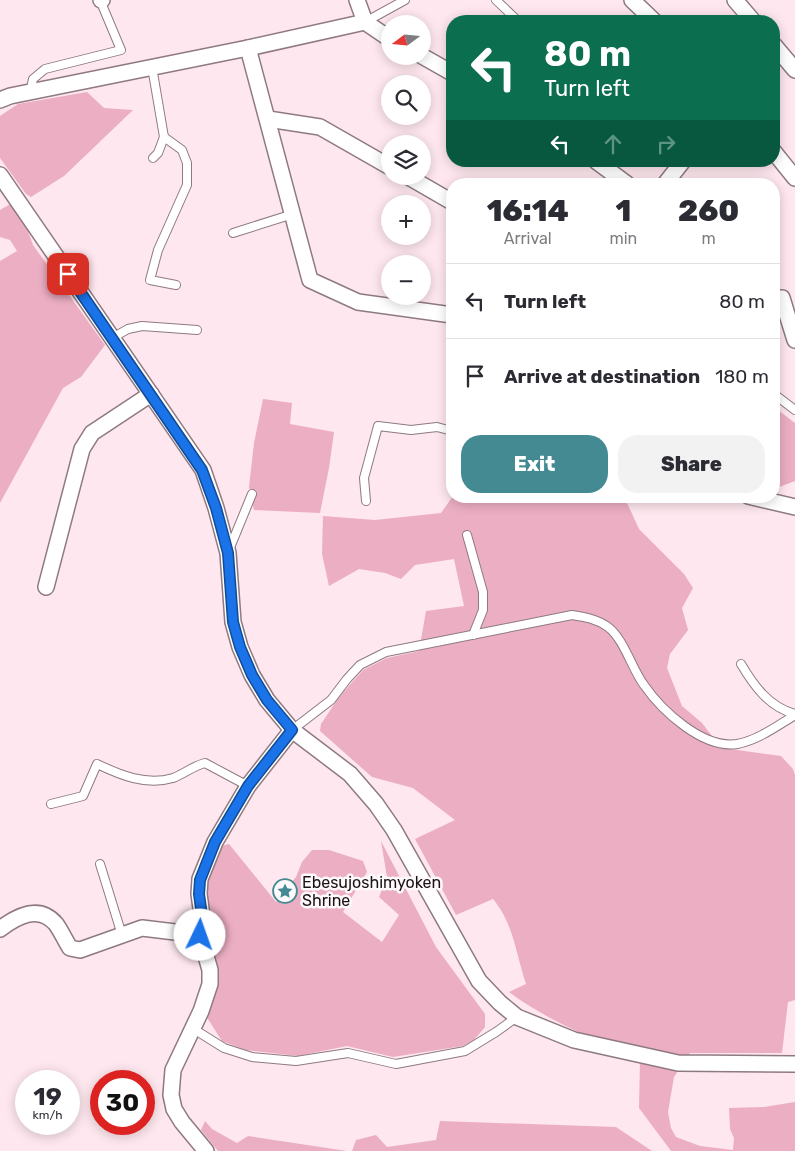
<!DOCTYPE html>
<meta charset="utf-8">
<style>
body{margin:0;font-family:Rubik,sans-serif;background:#f2f2f3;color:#2b2b33;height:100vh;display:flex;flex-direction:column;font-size:19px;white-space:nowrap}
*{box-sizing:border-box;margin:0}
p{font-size:16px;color:#7c7c81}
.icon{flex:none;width:28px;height:28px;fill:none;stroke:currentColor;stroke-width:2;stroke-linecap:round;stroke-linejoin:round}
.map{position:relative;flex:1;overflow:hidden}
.side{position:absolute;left:446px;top:178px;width:334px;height:325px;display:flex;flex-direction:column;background:#fff;border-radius:20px;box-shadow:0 2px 12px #0003}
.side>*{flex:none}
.top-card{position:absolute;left:446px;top:15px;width:334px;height:152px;border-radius:20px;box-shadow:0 2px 12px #0003;background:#0b6e4f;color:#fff;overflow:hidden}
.needle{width:32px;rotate:254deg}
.fabs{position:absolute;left:381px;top:15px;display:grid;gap:10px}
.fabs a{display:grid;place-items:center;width:50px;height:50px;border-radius:50%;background:#fff;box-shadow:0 2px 12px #0003;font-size:25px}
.speed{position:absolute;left:15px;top:1070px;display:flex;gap:10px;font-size:25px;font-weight:700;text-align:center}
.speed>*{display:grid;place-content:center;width:65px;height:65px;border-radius:50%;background:#fff;box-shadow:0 2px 12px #0003;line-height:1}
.speed small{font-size:12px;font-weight:400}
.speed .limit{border:8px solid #d22;background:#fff;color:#111}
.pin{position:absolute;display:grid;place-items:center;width:42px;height:42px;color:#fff;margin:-21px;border-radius:10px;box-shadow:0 2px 8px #0006}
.me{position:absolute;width:55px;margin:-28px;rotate:3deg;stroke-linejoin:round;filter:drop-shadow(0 0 4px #0008)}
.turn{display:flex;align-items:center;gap:18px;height:105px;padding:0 15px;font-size:22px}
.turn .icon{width:65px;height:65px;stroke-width:2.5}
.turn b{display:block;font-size:35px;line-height:42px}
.lanes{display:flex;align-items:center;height:48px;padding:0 15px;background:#0003;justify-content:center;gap:25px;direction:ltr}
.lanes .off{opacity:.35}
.eta{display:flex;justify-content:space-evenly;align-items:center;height:85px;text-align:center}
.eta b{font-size:30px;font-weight:800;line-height:35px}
.cta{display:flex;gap:10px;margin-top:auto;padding:10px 15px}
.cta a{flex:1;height:58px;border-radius:20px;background:#438a93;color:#fff;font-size:20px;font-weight:800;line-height:58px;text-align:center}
.cta a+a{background:#f2f2f3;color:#2b2b33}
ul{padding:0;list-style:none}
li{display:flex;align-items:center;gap:15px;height:75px;padding:0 15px;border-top:1px solid #e1e1e2}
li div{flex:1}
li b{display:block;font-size:19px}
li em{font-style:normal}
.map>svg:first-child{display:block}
.green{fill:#ecaec2}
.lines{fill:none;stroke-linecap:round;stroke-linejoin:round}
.service-casing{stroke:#8e7a80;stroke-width:10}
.minor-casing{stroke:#8e7a80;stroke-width:18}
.service{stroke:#fff;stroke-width:8}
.minor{stroke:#fff;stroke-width:15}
.route-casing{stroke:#114b97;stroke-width:12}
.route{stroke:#1a73e8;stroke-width:9}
.labels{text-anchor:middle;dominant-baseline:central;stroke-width:5;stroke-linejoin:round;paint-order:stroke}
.poi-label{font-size:16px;fill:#1a1215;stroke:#fefafb;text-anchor:start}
</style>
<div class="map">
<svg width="795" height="1151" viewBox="0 0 795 1151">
<rect width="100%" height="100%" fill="#fee7ee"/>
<!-- green -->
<g class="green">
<path d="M87,92l17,16 29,2 -69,66 -33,21 -5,-3 -26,-36v-42l18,-12z"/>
<path d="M12,203l14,23 7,19 72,100 -24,32 -18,11 -63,115v-242l17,-10 -7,-11 -10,-3v-27z"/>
<path d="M263,399l29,4 -2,21 44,8 -5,36 -9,45 -66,-3 -5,-23 5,-44z"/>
<path d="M774,407l21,16v58l-21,8z"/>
<path d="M453,496h168l7,9 11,24 45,45 9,14 -11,20 6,22 -18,24 -3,14 15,38 20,17 13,17 8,8 58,8 12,13 2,6v225l-7,2 -6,51h-92l-16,24 -6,35 3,16 5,9 24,9 33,4 1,-12 -4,-9 -1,-21 35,-1 31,-5v49h-124l-32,-43 1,-48c-45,-21 -91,-38 -131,-68l17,-8c-10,-29 -12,-60 -33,-85l-37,16 -41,-76 40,-19 -42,-32 -41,-11 -52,-46 1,-7 18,-27 24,-27 24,-12 32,-7 7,-40 38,-5 -10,-47 -39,6 -14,14 -16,-6 -26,-4 -30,17 -7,-32 1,-38 52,4 66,-7z"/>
<path d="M381,841l55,106 49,67v13l-11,13 -11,6 -70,11 -46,-11 -49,10 -53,-6 -23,-9 -16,-25 2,-73 -3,-39 3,-35 13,-23 8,-2 47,58 20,-25 6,-15 10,-12h17l34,11 4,11 -24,40 39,30 17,-27 -20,-18 8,-20z"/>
<path d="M205,1121l7,8 25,14 11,-7 99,15h-129l-17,-21z"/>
<path d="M440,1121l176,6 36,24h-300l4,-11 20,-5 11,12 49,-7z"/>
</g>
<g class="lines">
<!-- service casing -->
<g class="service-casing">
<g id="service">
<path d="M496,0l22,21"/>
<path d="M365,22l40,-22"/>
<path d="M152,67l12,70 18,13 5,13v22l-29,65 -8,30 26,5"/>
<path d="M30,93l3,-14 12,-10 76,-19 -21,-50"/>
<path d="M153,158l5,-5 6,-16"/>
<path d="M233,233l60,-19"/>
<path d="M112,338l16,-9 14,-3 55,4"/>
<path d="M774,394l21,16"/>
<path d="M366,501l-2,-23 14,-52 33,4 26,-3 15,4"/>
<path d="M467,535l16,57v18l-10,25"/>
<path d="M229,550l23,-56"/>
<path d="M741,664c13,22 28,43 54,50"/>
<path d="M292,730l39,-30 16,-21 13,-14 26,-13 186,-37c13,2 25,4 36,12 16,12 24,42 36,58 18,26 59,64 93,59 21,-4 40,-18 58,-29"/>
<path d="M51,804l32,-8 14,-32c23,11 49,22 76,14 11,-4 20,-12 32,-15l43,23"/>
<path d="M100,864l22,71"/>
<path d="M192,1028l32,20 28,9 44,4 52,-8 48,11 69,-13 31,-19 21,-15"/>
</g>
</g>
<!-- minor casing -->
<g class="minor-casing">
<g id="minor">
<path d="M101,0h1"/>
<path d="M357,0l8,22 25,17"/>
<path d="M632,0l22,21"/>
<path d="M735,0l18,21"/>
<path d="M774,45l21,25"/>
<path d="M248,48l62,232 48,22 94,13"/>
<path d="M422,56l30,17"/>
<path d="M0,100l10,-4 238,-48 117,-26"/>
<path d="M268,119l52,8 70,40"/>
<path d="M774,152l21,26"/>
<path d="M596,161l31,23"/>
<path d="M0,175l203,295 13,38 12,45 5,69 7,25 12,28 15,25 25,30 58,44 26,30 18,26 85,151 21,22 17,14 57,23 104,23 117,1"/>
<path d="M407,176l45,26"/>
<path d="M665,184l18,-23"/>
<path d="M774,298h8l13,42"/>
<path d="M748,496l47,11"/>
<path d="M46,587l36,-138 10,-16 59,-39"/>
<path d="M0,929c17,-13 39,-25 56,-5 5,7 9,16 14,24l10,2 62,-22 58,7"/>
<path d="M206,1151l-24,-29 -8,-13 -3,-14 2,-25 28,-59 9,-27v-14l-10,-35 3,-12 -4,-29 1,-15 15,-37 33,-56 44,-56"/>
</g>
</g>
<!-- service -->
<use href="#service" class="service"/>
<!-- minor -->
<use href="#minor" class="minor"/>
</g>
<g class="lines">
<!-- route casing -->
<g class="route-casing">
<path id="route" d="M68,274l134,196 14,38 12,45 5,69 7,25 12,28 15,25 25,30 -44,56 -33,56 -15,38 -1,14 4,29 -3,12"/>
</g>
<!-- route -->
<use href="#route" class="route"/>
</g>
<!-- icons -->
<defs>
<g id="sight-ring" transform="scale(1.25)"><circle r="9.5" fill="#fefafb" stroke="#438a93" stroke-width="1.5"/><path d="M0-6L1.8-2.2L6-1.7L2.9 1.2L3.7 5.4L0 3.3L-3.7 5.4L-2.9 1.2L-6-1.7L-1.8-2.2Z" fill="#438a93"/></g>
</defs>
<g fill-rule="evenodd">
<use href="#sight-ring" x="285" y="891"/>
</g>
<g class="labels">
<!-- poi labels -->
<g class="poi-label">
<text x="302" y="882">Ebesujoshimyoken<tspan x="302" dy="18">Shrine</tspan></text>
</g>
</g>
</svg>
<div class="fabs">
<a><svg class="needle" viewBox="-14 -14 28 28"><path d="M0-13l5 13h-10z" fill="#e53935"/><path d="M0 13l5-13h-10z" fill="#7c7c81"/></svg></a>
<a><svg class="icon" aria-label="search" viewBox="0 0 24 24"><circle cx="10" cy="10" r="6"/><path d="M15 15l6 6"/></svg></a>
<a><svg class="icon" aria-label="layers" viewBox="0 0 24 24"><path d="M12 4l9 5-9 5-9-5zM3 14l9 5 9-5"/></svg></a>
<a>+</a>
<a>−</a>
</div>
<div class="speed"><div>19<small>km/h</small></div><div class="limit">30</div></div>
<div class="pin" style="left:68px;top:274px;background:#d93025"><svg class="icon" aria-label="arrive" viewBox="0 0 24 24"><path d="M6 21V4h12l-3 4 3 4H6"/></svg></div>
<svg class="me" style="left:200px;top:935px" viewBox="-20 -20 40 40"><circle r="19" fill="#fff"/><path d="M0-13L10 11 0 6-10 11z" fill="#1a73e8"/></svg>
<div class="top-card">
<div class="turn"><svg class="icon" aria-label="left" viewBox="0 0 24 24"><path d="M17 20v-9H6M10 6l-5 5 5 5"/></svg><div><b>80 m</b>Turn left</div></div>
<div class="lanes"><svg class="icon" aria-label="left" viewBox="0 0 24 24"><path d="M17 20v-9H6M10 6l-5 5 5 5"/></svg><svg class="icon off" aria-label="ahead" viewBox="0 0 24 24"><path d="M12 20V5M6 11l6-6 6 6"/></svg><svg class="icon off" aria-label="right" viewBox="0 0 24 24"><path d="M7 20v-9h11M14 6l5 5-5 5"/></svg></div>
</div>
<section class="side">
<div class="eta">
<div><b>16:14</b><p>Arrival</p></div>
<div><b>1</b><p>min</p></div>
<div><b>260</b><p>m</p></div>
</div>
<ul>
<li><svg class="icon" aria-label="left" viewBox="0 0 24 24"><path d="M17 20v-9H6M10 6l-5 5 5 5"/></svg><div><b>Turn left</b></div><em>80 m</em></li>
<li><svg class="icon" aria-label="arrive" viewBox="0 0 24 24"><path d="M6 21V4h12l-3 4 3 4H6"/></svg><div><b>Arrive at destination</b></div><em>180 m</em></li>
</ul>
<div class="cta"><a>Exit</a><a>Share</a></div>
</section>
</div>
